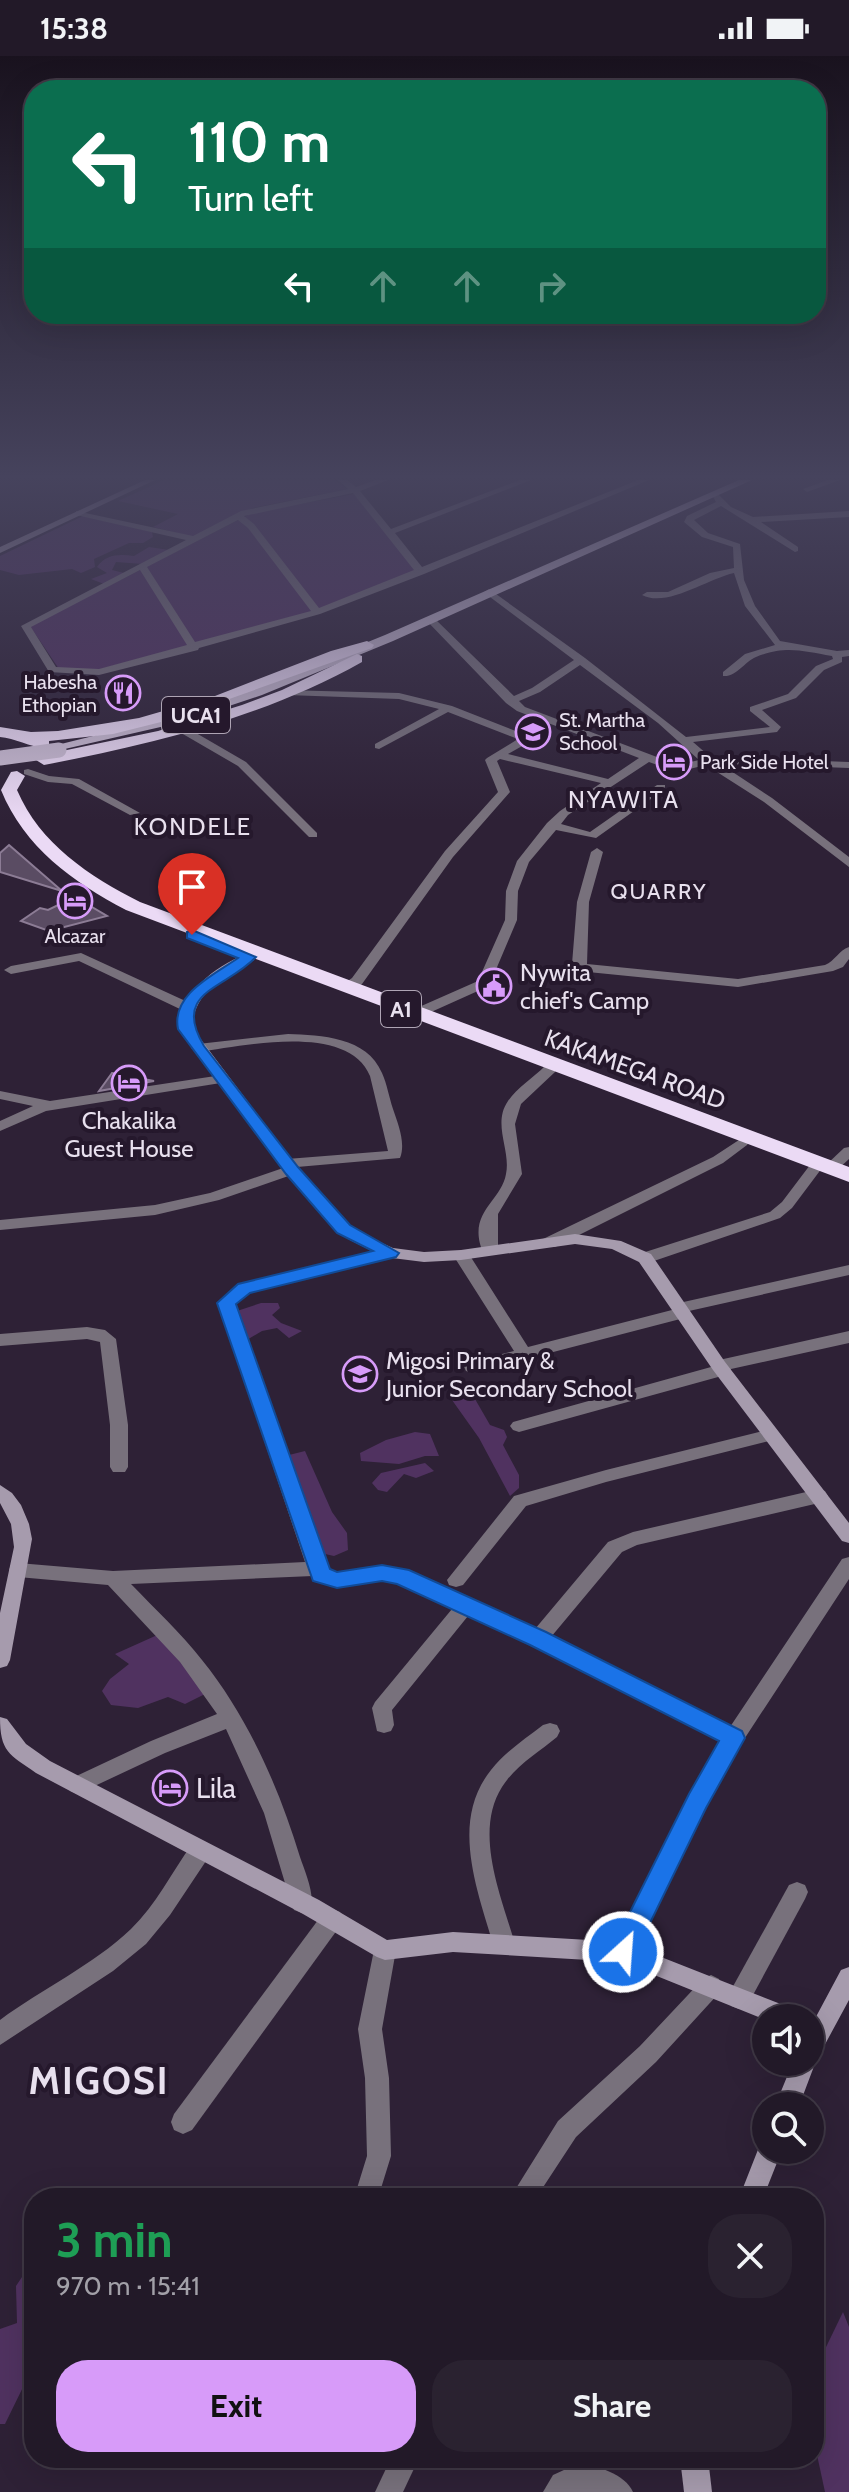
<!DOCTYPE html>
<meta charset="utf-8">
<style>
body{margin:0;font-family:Cabin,sans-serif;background:#2a2230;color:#f1f3f6;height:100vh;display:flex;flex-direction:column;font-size:30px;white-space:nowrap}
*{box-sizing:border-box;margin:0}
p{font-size:26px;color:#a2a0a8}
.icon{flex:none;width:44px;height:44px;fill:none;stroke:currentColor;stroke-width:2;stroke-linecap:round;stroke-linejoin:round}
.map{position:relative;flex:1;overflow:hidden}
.panel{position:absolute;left:24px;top:2132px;width:800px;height:280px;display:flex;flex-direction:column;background:#221928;border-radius:32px;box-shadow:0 8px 32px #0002,0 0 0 2px #3f3845}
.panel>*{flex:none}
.banner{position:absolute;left:24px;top:24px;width:802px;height:244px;border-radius:32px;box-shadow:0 8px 32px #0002,0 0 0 2px #3f3845;background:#0b6e4f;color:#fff;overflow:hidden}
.controls{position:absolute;left:752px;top:1948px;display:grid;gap:16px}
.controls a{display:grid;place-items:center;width:72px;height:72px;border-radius:50%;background:#221928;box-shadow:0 8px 32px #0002,0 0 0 2px #3f3845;font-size:40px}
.pin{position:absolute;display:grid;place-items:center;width:68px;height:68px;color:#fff;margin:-82px -34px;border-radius:50% 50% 50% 0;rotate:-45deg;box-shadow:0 0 8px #0007}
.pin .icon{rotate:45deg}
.me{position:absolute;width:88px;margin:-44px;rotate:26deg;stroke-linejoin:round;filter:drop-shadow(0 0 6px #0008)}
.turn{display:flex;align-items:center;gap:28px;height:168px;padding:0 32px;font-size:36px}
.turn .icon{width:104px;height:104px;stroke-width:2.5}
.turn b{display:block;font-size:56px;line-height:68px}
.lanes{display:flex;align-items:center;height:76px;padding:0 32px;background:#0003;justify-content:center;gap:40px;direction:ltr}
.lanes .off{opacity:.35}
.round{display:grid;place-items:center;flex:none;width:84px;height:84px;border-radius:32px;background:#2a2230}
.head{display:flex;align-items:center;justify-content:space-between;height:136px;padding:0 32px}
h1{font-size:48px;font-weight:700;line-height:60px;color:#1e9e55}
.action{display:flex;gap:16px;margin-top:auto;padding:16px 32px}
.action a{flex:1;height:92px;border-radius:32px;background:#d79bf9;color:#111;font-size:32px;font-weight:700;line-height:92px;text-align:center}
.action a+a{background:#2a2230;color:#f1f3f6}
.status{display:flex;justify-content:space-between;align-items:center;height:56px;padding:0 40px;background:#221928;direction:ltr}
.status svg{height:22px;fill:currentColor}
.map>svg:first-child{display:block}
.green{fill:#503260}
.building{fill:#5a4c63;stroke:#8c7c95;stroke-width:2}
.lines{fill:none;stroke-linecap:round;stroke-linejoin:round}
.street{fill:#78717c;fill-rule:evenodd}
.secondary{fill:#a69bad;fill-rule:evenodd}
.primary{fill:#cabcd3;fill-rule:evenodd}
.highway{fill:#ebdaf5;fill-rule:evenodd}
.primary-bridge{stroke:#cabcd3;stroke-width:15}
.route{fill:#1a73e8;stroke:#114b97;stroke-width:2}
.labels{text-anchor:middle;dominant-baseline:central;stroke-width:8;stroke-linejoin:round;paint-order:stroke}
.far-poi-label{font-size:20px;fill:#e8e0ee;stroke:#25182c;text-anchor:start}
.shield{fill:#25182c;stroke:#aea4b4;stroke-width:2}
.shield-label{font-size:22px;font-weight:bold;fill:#e8e0ee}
.far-neighbourhood-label{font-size:22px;letter-spacing:2px;fill:#e8e0ee;stroke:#25182c}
.far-quarter-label{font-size:24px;letter-spacing:2px;fill:#e8e0ee;stroke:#25182c}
.poi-label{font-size:24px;fill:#e8e0ee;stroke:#25182c;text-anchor:start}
.street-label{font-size:24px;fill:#e8e0ee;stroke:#25182c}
.near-poi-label{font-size:28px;fill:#e8e0ee;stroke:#25182c;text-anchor:start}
.near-district-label{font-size:38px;font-weight:bold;letter-spacing:2px;fill:#e8e0ee;stroke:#25182c}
</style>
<div class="status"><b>15:38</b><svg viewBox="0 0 49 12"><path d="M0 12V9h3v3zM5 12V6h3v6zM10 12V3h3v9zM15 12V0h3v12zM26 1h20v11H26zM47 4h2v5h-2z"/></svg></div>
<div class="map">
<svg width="849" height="2436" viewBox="0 0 849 2436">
<rect width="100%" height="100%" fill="#2e2136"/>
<!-- green -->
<g class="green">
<path d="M164,424h171l12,9 -94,19 -60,29 -40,-10 25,-13 -60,-13z"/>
<path d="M354,438l64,78 -105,40 -216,58 -38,-1 -29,-43 222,-113z"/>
<path d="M83,460l69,16 1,5 -10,6h-14l-35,16 1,8 -14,6 -9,-4 -53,6 -19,-5v-14z"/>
<path d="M149,491l20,3 -26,14 -27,-2 -4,8 12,3 -20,11 -13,-5 16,-6 -10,-6c9,-13 22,-13 37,-11z"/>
<path d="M261,1247h17l2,5 -8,7 9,8 21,8 -13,7 -12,-10 -15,3 -17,10 -8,-30z"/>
<path d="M461,1340l14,3 15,26 14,5 3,7 -4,8 16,30v13l-9,8 -31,-58 -27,-38z"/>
<path d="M415,1376l15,2 9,22h-14l-26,8 -38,-3 -1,-8 26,-13z"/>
<path d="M305,1395l27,61 15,21 1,17 -14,6 -9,-2 -44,-97z"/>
<path d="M425,1407l9,8 -18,7 -12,-4 -17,18 -9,-2 -6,-7 9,-10z"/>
<path d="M164,1576l49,58 -28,14 -17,-7 -30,11 -27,-3 -9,-14 8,-12 19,-15 -14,-10z"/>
<path d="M34,2203v82l-7,9v29l-22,45h-5v-95l17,-6 -1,-37z"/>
<path d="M843,2256l6,15v165h-24l-11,-51v-69z"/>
</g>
<!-- building -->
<g class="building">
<path d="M9,789l53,46 -62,-19v-19z"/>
<path d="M75,841l32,19 -58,15 -28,-10 19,-13 8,2z"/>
<path d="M112,1017l42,8 -55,10z"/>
</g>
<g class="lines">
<!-- street -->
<g class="street">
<path d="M338,424h9l9,7 20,-7h12l-28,11 31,38 129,-49h11l-136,53 27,34 216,-87h11l-225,94 -104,40 -121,34 -1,2 -99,25 -50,-3 -28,-46 165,-86 -110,-25v-4l117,25 48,-25 107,-22zM353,437l61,77 -95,38 -65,-84 -10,-8zM238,464l10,8 63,83 -116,31 -48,-75zM140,514l47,75 -88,24 -43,-2 -25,-40z"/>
<path d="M828,424h12l-33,12 -4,-3z"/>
<path d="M711,437h6l14,14 22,10 96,-6v6l-88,5 37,25v4l-3,1 -74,-46 -27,14 14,13 32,11 4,36 11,26 25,35 57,10 12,-1v6l-7,1v5l-18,8 -28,28 -34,12 19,17 -4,5 -84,10 22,19 55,-2 79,3v6l-79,-3 -45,2 47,31 77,59v10l-85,-65 -58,-37 -29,7 -28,-10 -81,53 -7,9 29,8 67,-47h8v4l-69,49 -40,-8 -27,32 -11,29 -1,29 -28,66 -69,31h-10v-6l68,-30 27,-61 1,-29 11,-30 30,-38 13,-12 41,-28 -101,-24 -3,2 13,31 -57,65 -91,127 -10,7h-10v-6l10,-7 93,-127 53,-59 -13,-32 2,-2 31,-19 -70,-27 -69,37 -4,-1v-4l64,-35 -40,-10 -112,-4 -4,-1v-4l116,3 53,13 79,31v4l-23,13 100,25 31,-21 -122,-47 -11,-8 -81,-84 8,-2 81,79 18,-8 42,-28 -88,-66 -2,-2 5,-3 96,69 101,79 84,-10 -20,-16v-4l38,-13 28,-28 17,-7 -1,-3c-30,-5 -46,-11 -76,1 -12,5 -19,20 -33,19v-4l22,-18 30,-9 -30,-39 -11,-33c-27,6 -67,35 -92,22l5,-3h21l42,-19 24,-5 -1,-21 -31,-10 -18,-15 3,-6 29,-14zM580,609l78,58 41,37 -21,5 -153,-58 -6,-6 21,-9z"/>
<path d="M176,670h8l62,36 71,71v4h-8l-71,-71 -62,-36z"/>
<path d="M28,713l21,7 30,3 61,34 -10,2 -58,-31 -24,-2 -24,-8v-4z"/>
<path d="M597,792l6,4 -14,50 -2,62 151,15 87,-14c10,-4 14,-15 24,-18v12l-6,8 -10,4 -95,16 -160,-16 -6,-7 5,-62 14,-50z"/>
<path d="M81,897l111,51 2,3 -7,4 -5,-1 -103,-49 -68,13 -7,-4 7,-4z"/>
<path d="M288,978c33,1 79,3 94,39 5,11 7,24 11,36 5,15 13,34 7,49l-103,9 2,3 -2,3 -78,27 -64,15 -155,15v-10l155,-15 55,-12 76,-26 -6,-4 7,-4 101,-8 -18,-75c-22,-54 -128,-30 -172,-24l-7,-4 7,-4z"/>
<path d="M550,1009l5,1 2,3 -2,3 -34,32 -6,20 7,50 -24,40v37l-2,4h-12c-19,-43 17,-52 22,-81 5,-24 -14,-50 2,-73 9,-13 26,-24 37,-35z"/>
<path d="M222,1019l5,1 2,3 -2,3 -181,29 -46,20v-10l33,-15 -33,-7v-8l50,10z"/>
<path d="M742,1082l5,1 2,3 -2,3 -24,18 -168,84h-12l-2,-4 2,-4 170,-82z"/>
<path d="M849,1091v12l-13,12h-10l-2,-3 2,-3 18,-17z"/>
<path d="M815,1107l7,5 -30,40 -12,10 -129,44h-12l-2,-4 2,-4 131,-42 12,-10 28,-37z"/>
<path d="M390,1192l6,1 2,4 -2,4 -147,36 -14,11 90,261 9,7 57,-6 144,63 73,-87 25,-10 186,-43 6,2 3,5 -3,5 -6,2 -182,42 -15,7 -71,85 179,90 112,-168 7,-2v22l-108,165 -36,63 -74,152 -8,3 -8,-3 -3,-7 78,-157 31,-54 -190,-97 -63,-28 -76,94 2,15 -3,6 -7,2 -7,-2 -5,-23 3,-6 77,-93 -63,-29 -58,7 -18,-11 -182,8c24,25 50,49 71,76 46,57 77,128 98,197 5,15 16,39 10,53l-8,3 -8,-3 -3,-7 -27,-90 -38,-84 -61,24 -81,38 -7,3 -7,-3 -3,-6 3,-6 81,-38 66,-27 -37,-52 -72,-77 -90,-8 -7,-2 -2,-5 2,-5 7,-2 95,8 192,-9 -87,-259 20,-18z"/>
<path d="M461,1194l6,1 61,96 144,-37 1,-6 6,-1 170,-38v10l-160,36 -1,6 -216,56 -6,-2 -2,-4 2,-4 48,-12 -61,-96z"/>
<path d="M87,1271l18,3 11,9 12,86v42l-3,5h-12l-3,-5v-42l-10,-83 -13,-3 -87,7v-12z"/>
<path d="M849,1275v12l-118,26 -2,5 -210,58 -6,-2 -3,-4 3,-4 198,-55 2,-5 6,-2z"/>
<path d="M771,1373l6,2 3,4 -3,4 -171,43 -80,24 -63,79 -7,2 -7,-2 -2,-5 67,-84 92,-26z"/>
<path d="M550,1667l7,2 3,6 -3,6c-18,15 -42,29 -55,50 -29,46 0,111 13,157l-3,7 -8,3 -8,-3 -3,-7c-16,-55 -43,-123 -2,-174 14,-18 34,-31 52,-45z"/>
<path d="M200,1786l8,2 3,7 -3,7 -38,57 -24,29 -33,27 -113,74v-25c43,-32 92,-54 131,-91 25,-24 41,-57 61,-85z"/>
<path d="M797,1826l8,3 3,7 -3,7 -58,107 -8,3 -8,-3 -3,-8 3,-8 58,-105z"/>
<path d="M332,1853l8,3 3,7 -3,7 -148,204 -9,4 -9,-4 -3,-8 3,-8 150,-202z"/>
<path d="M385,1884l8,3 3,7 -14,79 7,49 2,78 -13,42h-24l13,-42 -2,-78 -7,-49 16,-79 3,-7z"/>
<path d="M711,1919l8,4 3,7 -3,7 -63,69 -80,75 -40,61h-26l48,-77 82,-75 63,-67z"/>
<path d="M391,2402h28l-16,34h-28z"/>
<path d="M577,2408c20,1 48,10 56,28h-90l10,-17z"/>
</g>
<!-- secondary -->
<g class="secondary">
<path d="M145,424h10l-155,73v-6z"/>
<path d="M249,897l6,4 -1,3c-27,16 -63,32 -61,69l104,138 53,59 12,8 31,14 31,4 37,-2 114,-16 46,7 30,13 74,108 124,161v20l-7,-2 -129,-171 -74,-108 -27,-13 -37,-5 -114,16 -37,2 -40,-5 -34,-17 -12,-8 -51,-59 -108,-144c-1,-36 39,-65 70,-76z"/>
<path d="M0,1429l12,8 9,12 8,19 3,15 -22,121 -3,6 -7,2v-55l14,-66 -3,-23 -11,-21z"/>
<path d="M0,1661l7,2 19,25 24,17 269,139 68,40 66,-8 170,10 173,68 4,8h-34v2l-144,-58 -169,-10 -68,8 -8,-3 -74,-43 -267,-141c-27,-19 -36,-21 -36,-56z"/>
<path d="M849,1911v33l-33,61 -17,45h-24l18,-44h17v-34l31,-58z"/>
<path d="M766,2084v10h16l-19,48h-24l22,-56z"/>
<path d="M680,2402h28l4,34h-28z"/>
</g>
<!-- primary -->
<path class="primary" d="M739,424h13l-359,161 -131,54 -84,28 -122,28 -7,-4 120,-30 83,-28 133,-54z"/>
<!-- highway -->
<g class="highway">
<path d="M367,585l7,4 -2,3 -199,71 -60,15 -64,7v6c-14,3 -33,-9 -49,-10v-10l31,5 27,-1 81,-13 76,-22 116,-45z"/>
<path d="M357,598l5,2v6c-98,55 -208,82 -318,103l-8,-5 2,-4 120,-25 84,-26 40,-15z"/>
<path d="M17,715l8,5 -8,14c23,54 72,86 123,112l709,265v15l-723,-272c-53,-28 -102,-63 -125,-120l10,-18z"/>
</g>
<!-- primary-bridge -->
<path class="primary-bridge" d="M0,702l59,-8"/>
</g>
<!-- sky -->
<linearGradient id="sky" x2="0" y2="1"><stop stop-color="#19121e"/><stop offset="0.55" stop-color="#46435d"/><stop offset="1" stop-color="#46435d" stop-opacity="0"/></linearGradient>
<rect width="849" height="765" fill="url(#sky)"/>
<!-- route -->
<path class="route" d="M192,874l64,27c-30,32 -85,34 -52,89l94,121 52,58 49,28 -3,4 -146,36 -14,11 94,265 7,3 45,-7 27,5 137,62 196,99 3,7 -39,70 -74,152 -9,4 -9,-4 -4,-8 79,-158 30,-53 -189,-96 -133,-61 -15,-3 -45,7 -24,-7 -96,-278 21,-19 135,-33 -36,-18 -51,-59 -108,-145c-7,-35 36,-54 60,-71l-51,-20v-6z"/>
<!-- icons -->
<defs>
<g id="restaurant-ring" transform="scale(1.8)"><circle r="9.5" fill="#25182c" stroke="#d79bf9" stroke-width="1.5"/><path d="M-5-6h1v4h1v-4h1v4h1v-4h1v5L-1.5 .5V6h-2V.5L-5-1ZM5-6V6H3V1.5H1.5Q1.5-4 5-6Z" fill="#d79bf9"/></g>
<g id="school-ring" transform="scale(1.8)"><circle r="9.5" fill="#25182c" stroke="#d79bf9" stroke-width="1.5"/><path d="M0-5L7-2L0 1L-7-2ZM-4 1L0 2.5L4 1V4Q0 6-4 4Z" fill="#d79bf9"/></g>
<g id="hotel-ring" transform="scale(1.8)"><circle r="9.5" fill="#25182c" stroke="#d79bf9" stroke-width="1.5"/><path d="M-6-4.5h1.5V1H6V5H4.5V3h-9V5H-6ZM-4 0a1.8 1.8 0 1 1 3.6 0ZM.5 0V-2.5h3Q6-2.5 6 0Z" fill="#d79bf9"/></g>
<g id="civic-ring" transform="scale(1.8)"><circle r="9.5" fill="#25182c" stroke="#d79bf9" stroke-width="1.5"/><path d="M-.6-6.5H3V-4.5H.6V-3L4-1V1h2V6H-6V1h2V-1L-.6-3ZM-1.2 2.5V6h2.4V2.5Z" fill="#d79bf9"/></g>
</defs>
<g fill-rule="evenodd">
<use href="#restaurant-ring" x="123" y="637"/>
<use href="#school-ring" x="533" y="676"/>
<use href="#hotel-ring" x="674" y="706"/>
<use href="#hotel-ring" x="75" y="845"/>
<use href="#civic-ring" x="494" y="930"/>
<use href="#hotel-ring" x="129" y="1027"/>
<use href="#school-ring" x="360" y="1318"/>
<use href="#hotel-ring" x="170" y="1732"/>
</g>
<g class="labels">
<!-- far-poi labels -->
<g class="far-poi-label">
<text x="97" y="626" text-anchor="end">Habesha<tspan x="97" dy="23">Ethopian</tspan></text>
<text x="559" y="664">St. Martha<tspan x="559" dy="23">School</tspan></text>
<text x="700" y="706">Park Side Hotel</text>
<text x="75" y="880" text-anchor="middle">Alcazar</text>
</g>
<!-- shield labels -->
<g class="shield">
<rect x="162" y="641" width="68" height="36" rx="6"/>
<rect x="381" y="935" width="40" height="36" rx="6"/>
</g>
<g class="shield-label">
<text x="196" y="659">UCA1</text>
<text x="401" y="953">A1</text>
</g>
<!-- far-neighbourhood labels -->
<g class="far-neighbourhood-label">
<text x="659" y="835">QUARRY</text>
</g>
<!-- far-quarter labels -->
<g class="far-quarter-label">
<text x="624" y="743">NYAWITA</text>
<text x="193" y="770">KONDELE</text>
</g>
<!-- poi labels -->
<g class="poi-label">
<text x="520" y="916">Nywita<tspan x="520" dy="28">chief's Camp</tspan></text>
<text x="129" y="1064" text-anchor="middle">Chakalika<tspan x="129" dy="28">Guest House</tspan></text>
<text x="386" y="1304">Migosi Primary &amp;<tspan x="386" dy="28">Junior Secondary School</tspan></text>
</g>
<!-- street labels -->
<g class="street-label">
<text transform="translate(635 1013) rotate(20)">KAKAMEGA ROAD</text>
</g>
<!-- near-poi labels -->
<g class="near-poi-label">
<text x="196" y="1732">Lila</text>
</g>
<!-- near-district labels -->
<g class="near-district-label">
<text x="99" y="2024">MIGOSI</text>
</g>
</g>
</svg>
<div class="controls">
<a><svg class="icon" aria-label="sound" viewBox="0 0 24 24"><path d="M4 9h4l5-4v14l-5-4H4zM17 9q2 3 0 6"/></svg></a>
<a><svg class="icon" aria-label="search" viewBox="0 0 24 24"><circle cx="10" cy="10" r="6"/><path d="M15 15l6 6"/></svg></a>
</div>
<div class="pin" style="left:192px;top:879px;background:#d93025"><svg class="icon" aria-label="arrive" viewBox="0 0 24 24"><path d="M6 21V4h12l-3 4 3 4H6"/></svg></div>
<svg class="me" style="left:623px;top:1896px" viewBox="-20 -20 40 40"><circle r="17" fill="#1a73e8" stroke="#fff" stroke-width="3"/><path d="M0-11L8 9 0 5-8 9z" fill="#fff"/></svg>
<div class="banner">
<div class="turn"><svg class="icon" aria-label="left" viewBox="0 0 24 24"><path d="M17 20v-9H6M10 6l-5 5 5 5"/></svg><div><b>110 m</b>Turn left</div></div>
<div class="lanes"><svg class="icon" aria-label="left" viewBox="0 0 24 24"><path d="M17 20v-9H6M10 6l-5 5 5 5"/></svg><svg class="icon off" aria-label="ahead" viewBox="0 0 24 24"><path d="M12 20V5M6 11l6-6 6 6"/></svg><svg class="icon off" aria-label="ahead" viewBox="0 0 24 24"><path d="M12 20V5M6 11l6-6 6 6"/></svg><svg class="icon off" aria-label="right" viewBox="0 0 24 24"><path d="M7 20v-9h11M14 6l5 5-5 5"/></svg></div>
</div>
<section class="panel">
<div class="head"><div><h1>3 min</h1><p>970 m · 15:41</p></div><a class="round"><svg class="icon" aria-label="close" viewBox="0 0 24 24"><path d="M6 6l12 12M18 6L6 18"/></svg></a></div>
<div class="action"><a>Exit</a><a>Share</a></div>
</section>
</div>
